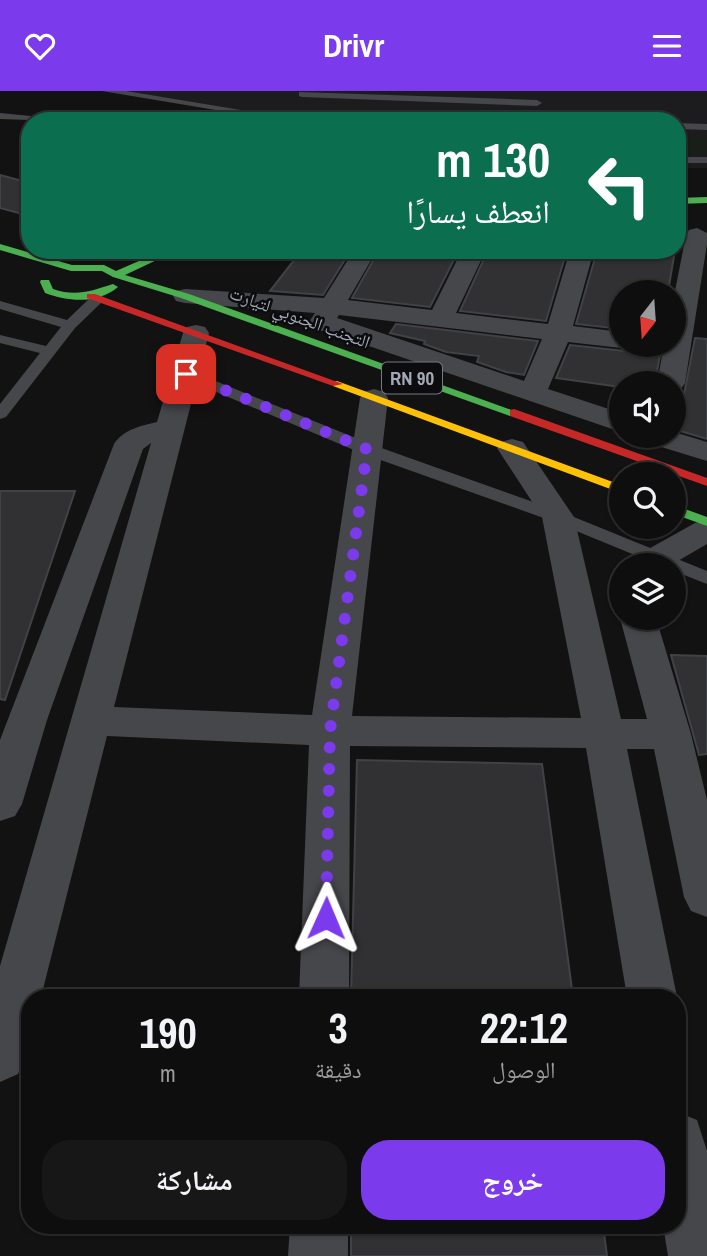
<!DOCTYPE html>
<html lang="ar">
<meta charset="utf-8">
<style>
body{margin:0;font-family:"Archivo Narrow","Noto Naskh Arabic",sans-serif;background:#171717;color:#f1f3f6;direction:rtl;height:100vh;display:flex;flex-direction:column;font-size:26px;white-space:nowrap}
*{box-sizing:border-box;margin:0}
p{font-size:23px;color:#9b9c9e}
.icon{flex:none;width:38px;height:38px;fill:none;stroke:currentColor;stroke-width:2;stroke-linecap:round;stroke-linejoin:round}
.map{position:relative;flex:1;overflow:hidden;direction:ltr}
.details{position:absolute;left:21px;top:898px;width:665px;height:245px;display:flex;flex-direction:column;background:#0e0e0e;border-radius:28px;box-shadow:0 2px 5px #0004,0 0 0 2px #2e2e2e;direction:rtl}
.details>*{flex:none}
.hud{position:absolute;left:21px;top:21px;width:665px;height:147px;border-radius:28px;box-shadow:0 2px 5px #0004,0 0 0 2px #2e2e2e;direction:rtl;background:#0b6e4f;color:#fff;overflow:hidden}
.needle{width:46px;rotate:197deg}
.controls{position:absolute;left:609px;top:189px;display:grid;gap:14px}
.controls a{display:grid;place-items:center;width:77px;height:77px;border-radius:50%;background:#0e0e0e;box-shadow:0 2px 5px #0004,0 0 0 2px #2e2e2e;font-size:35px}
.pin{position:absolute;display:grid;place-items:center;width:60px;height:60px;color:#fff;margin:-30px;border-radius:14px;box-shadow:0 4px 10px #0006}
.me{position:absolute;width:77px;margin:-38px;rotate:1deg;stroke-linejoin:round;filter:drop-shadow(0 0 5px #0008)}
.turn{display:flex;align-items:center;gap:24px;height:147px;padding:0 21px;font-size:32px}
.turn .icon{width:91px;height:91px;stroke-width:2.5}
.turn b{display:block;font-size:49px;line-height:60px}
.eta{display:flex;justify-content:space-evenly;align-items:center;height:119px;text-align:center}
.eta b{font-size:42px;font-weight:800;line-height:49px}
.button{display:flex;gap:14px;margin-top:auto;padding:14px 21px}
.button a{flex:1;height:80px;border-radius:28px;background:#7c3aed;color:#fff;font-size:28px;font-weight:800;line-height:80px;text-align:center}
.button a+a{background:#171717;color:#f1f3f6}
header{display:flex;justify-content:space-between;align-items:center;height:91px;padding:0 21px;background:#7c3aed;color:#fff;font-size:32px;font-weight:800}
.map>svg:first-child{display:block}
.built{fill:#1c1c1e}
.green{fill:#181f19}
.building{fill:#313133;stroke:#404246;stroke-width:2}
.lines{fill:none;stroke-linecap:round;stroke-linejoin:round}
.lane{fill:#46474b;fill-rule:evenodd}
.street{fill:#46474b;fill-rule:evenodd}
.fast{fill:#4caf50;fill-rule:evenodd}
.slow{fill:#ffc107;fill-rule:evenodd}
.jam{fill:#c62828;fill-rule:evenodd}
.route{stroke:#7c3aed;stroke-width:12;stroke-dasharray:0 21.6}
.labels{text-anchor:middle;dominant-baseline:central;stroke-width:5;stroke-linejoin:round;paint-order:stroke}
.far-street-label{font-size:18px;fill:#a2a8b4;stroke:#0c0c0e}
.shield{fill:#0c0c0e;stroke:#757982;stroke-width:2}
.shield-label{font-size:19px;font-weight:bold;fill:#a2a8b4}
</style>
<header><svg class="icon" aria-label="menu" viewBox="0 0 24 24"><path d="M4 6h16M4 12h16M4 18h16"/></svg>Drivr<svg class="icon" aria-label="heart" viewBox="0 0 24 24"><path d="M12 20l-8-8c-3-5 5-10 8-4 3-6 11-1 8 4z"/></svg></header>
<div class="map">
<svg width="707" height="1165" viewBox="0 0 707 1165">
<rect width="100%" height="100%" fill="#121212"/>
<!-- built -->
<path class="built" d="M114,0h593v77h-30v-47h-373z"/>
<!-- green -->
<path class="green" d="M677,46l30,1v17h-30z"/>
<!-- building -->
<g class="building">
<path d="M0,84l30,8v33l-30,-8z"/>
<path d="M302,159h49l-28,45 -53,-4z"/>
<path d="M379,159h80l-29,57 -78,-9z"/>
<path d="M488,159h79l-21,71 -86,-10z"/>
<path d="M675,159l-7,42h-47v37l-45,-5 21,-73z"/>
<path d="M396,233l142,17 -14,34 -18,-3 -29,-10 2,-6 -33,-4 -22,-8 1,-3 -35,-8z"/>
<path d="M695,247l12,1v100l-30,-9z"/>
<path d="M570,254l90,10 -5,28h-34v4l-65,-9z"/>
<path d="M0,400h75l-70,209 -5,-1z"/>
<path d="M671,564l36,1v98l-8,1z"/>
<path d="M357,669l185,4 31,233h-222z"/>
<path d="M351,1134h252l4,31h-256z"/>
</g>
<g class="lines">
<!-- lane -->
<g class="lane">
<path d="M102,0h24l182,30h-26z"/>
<path d="M299,1l238,8 5,3 -5,3 -235,-9 -3,-1z"/>
<path d="M0,22l52,5 5,3 -57,-2z"/>
<path d="M677,32l30,1v6l-30,-1z"/>
<rect x="677" y="66" width="30" height="6"/>
<path d="M98,203l7,4 -2,3 -28,27 -69,89 -6,2v-15l40,-51 -40,-10v-8l46,11 15,-19 -61,-18v-8l67,19 26,-25z"/>
<path d="M186,278l187,76 191,68 143,58v13l-33,-13v-6h-15l-107,-44 -191,-68 -180,-76 -3,-3z"/>
</g>
<!-- street -->
<g class="street">
<path d="M697,137l10,5v11l-22,139 -4,6 -7,2v-8h-17l7,-38h10v-49l12,-61 3,-5z"/>
<path d="M354,159h23l-29,50 84,10 30,-60h24l-30,63 92,11 22,-74h24l-21,76 48,6v13h10l-10,3 -53,-6 -20,47 73,24v19l-296,-101h-14l-4,-6 8,-12 -130,-10 -9,-2 -3,-5 3,-5 9,-2 139,9zM339,224l203,24 -18,42 -187,-63z"/>
<path d="M196,234l9,2 4,6 -95,374 198,8 48,-317 4,-6 10,-3 10,3 4,6 -36,318 229,2 -39,-201 -45,-69 4,-6 11,-3 11,3 51,75 47,202h26l-27,-101 1,-2v2h35l35,116 16,66v117l-16,-6 -7,-14 -30,-148h-27l50,248h-50l-41,-249 -236,-2 -1,251h-50l10,-252 -202,-9 -66,261h-11c0,29 0,51 -12,77l-18,8v-116l151,-523 -8,6 -96,271 -25,84 -7,12 -15,5v-81l114,-296c10,-15 27,-18 43,-22l26,-89 4,-6z"/>
<path d="M674,341l33,10v19l-62,-19 -4,-6h33z"/>
<path d="M707,429v24l-36,21h-42l5,-8 61,-34z"/>
<path d="M677,1021l20,8 10,31v105h-39l-5,-31h14z"/>
<path d="M290,1134h58v31h-60z"/>
</g>
<!-- fast -->
<g class="fast">
<path d="M707,106v6l-30,1v-6z"/>
<path d="M0,153l72,21h32l12,6 48,-21h14l-53,25 64,19 331,119 -2,3h-8l-329,-118 -68,-21 -11,-6h-31l-71,-21z"/>
<path d="M41,189h8l4,9c23,8 38,2 60,-5l5,3c-20,17 -49,15 -73,6l-5,-11z"/>
<path d="M674,414l33,12v9l-33,-12z"/>
</g>
<!-- slow -->
<path class="slow" d="M337,290l284,104v8l-288,-107v-4z"/>
<!-- jam -->
<g class="jam">
<path d="M87,203h8l248,90 -10,2 -246,-88z"/>
<path d="M514,318l193,69v8l-197,-70v-6z"/>
</g>
</g>
<g class="lines">
<!-- route -->
<path class="route" d="M186,283l181,75 -37,282 -4,187"/>
</g>
<g class="labels">
<!-- far-street labels -->
<g class="far-street-label">
<text transform="translate(300 226) rotate(20)">التجنب الجنوبي لتيارت</text>
</g>
<!-- shield labels -->
<rect class="shield" x="382" y="271.5" width="60" height="31" rx="5"/>
<g class="shield-label">
<text x="412" y="287">RN 90</text>
</g>
</g>
</svg>
<div class="controls">
<a><svg class="needle" viewBox="-14 -14 28 28"><path d="M0-13l5 13h-10z" fill="#e53935"/><path d="M0 13l5-13h-10z" fill="#9b9c9e"/></svg></a>
<a><svg class="icon" aria-label="sound" viewBox="0 0 24 24"><path d="M4 9h4l5-4v14l-5-4H4zM17 9q2 3 0 6"/></svg></a>
<a><svg class="icon" aria-label="search" viewBox="0 0 24 24"><circle cx="10" cy="10" r="6"/><path d="M15 15l6 6"/></svg></a>
<a><svg class="icon" aria-label="layers" viewBox="0 0 24 24"><path d="M12 4l9 5-9 5-9-5zM3 14l9 5 9-5"/></svg></a>
</div>
<div class="pin" style="left:186px;top:283px;background:#d93025"><svg class="icon" aria-label="arrive" viewBox="0 0 24 24"><path d="M6 21V4h12l-3 4 3 4H6"/></svg></div>
<svg class="me" style="left:326px;top:827px" viewBox="-20 -20 40 40"><path d="M0-17L14 15 0 8-14 15z" fill="#7c3aed" stroke="#fff" stroke-width="4"/></svg>
<div class="hud">
<div class="turn"><svg class="icon" aria-label="left" viewBox="0 0 24 24"><path d="M17 20v-9H6M10 6l-5 5 5 5"/></svg><div><b>130 m</b>انعطف يسارًا</div></div>
</div>
<section class="details">
<div class="eta">
<div><b>22:12</b><p>الوصول</p></div>
<div><b>3</b><p>دقيقة</p></div>
<div><b>190</b><p>m</p></div>
</div>
<div class="button"><a>خروج</a><a>مشاركة</a></div>
</section>
</div>
